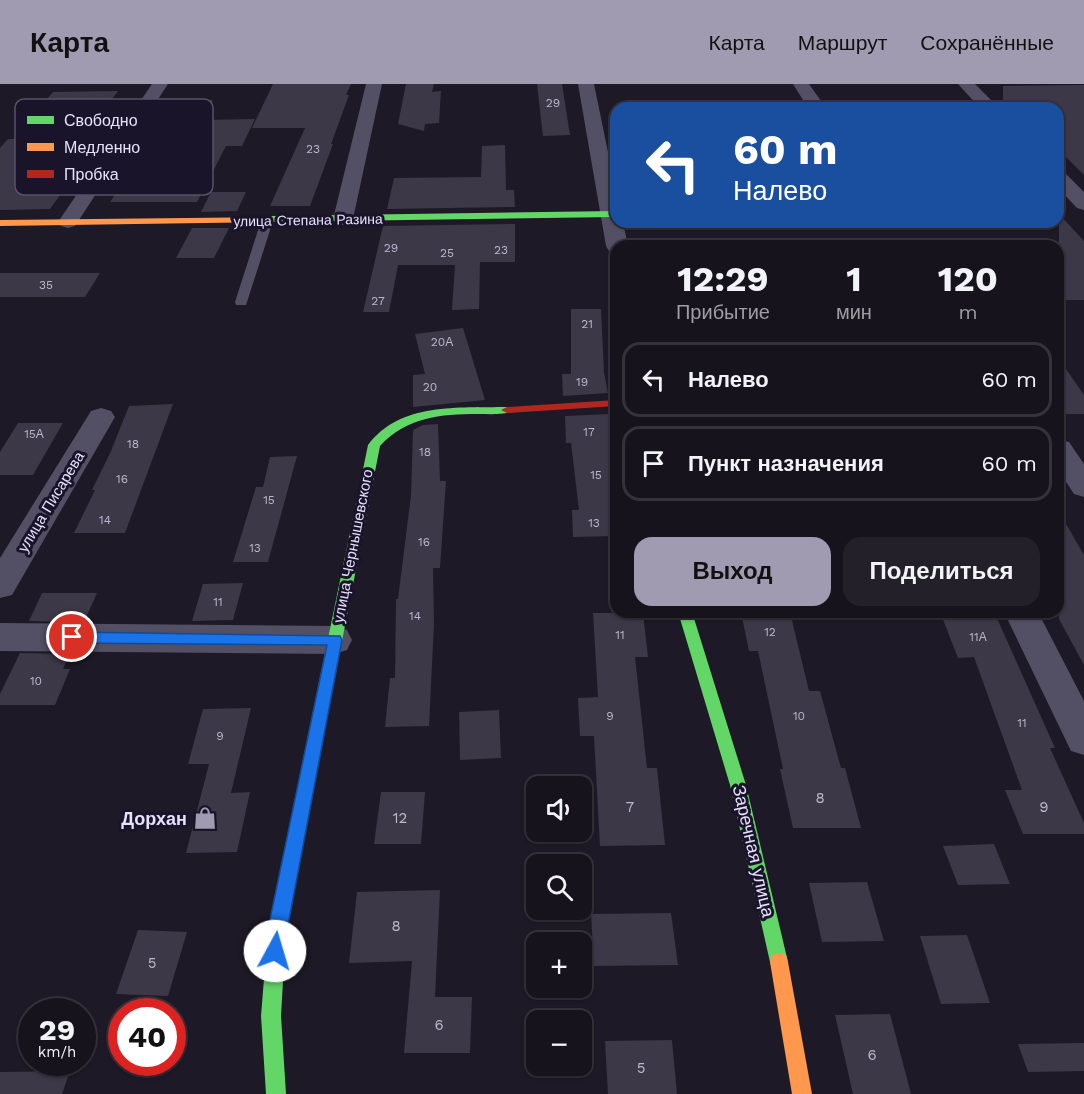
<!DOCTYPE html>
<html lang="ru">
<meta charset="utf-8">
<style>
body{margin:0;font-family:"Work Sans",sans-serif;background:#232029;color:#f1f3f6;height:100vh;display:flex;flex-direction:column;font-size:22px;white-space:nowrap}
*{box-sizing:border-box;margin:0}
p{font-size:20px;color:#9e9ea3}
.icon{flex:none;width:33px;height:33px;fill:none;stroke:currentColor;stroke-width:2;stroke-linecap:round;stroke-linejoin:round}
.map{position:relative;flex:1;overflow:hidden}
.side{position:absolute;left:610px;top:156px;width:454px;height:378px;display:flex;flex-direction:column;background:#16131c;border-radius:18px;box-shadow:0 2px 4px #0004,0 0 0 2px #35323b}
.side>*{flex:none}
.hud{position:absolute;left:610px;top:18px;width:454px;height:126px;border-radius:18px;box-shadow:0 2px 4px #0004,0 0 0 2px #35323b;background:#1a4fa0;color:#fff;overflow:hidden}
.fabs{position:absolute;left:526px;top:692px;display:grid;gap:12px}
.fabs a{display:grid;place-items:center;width:66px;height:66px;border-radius:12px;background:#16131c;box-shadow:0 2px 4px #0004,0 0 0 2px #35323b;font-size:30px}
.speed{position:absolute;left:18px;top:914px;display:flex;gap:12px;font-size:30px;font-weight:700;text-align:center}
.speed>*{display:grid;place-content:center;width:78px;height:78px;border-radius:50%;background:#16131c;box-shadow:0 2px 4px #0004,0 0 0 2px #35323b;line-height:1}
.speed small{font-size:15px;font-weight:400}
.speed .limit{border:9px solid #d22;background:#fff;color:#111}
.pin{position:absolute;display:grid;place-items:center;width:51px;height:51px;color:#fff;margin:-26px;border:3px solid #fff;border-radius:50%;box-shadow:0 2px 6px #0007}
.me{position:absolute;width:66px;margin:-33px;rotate:6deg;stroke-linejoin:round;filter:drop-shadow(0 0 4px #0008)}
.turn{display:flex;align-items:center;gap:21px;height:126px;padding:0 24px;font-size:27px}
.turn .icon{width:78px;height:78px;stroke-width:2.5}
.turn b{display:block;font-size:42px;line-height:51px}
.eta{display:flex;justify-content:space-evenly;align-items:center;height:102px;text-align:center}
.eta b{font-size:36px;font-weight:700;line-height:42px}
.cta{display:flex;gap:12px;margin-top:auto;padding:12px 24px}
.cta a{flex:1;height:69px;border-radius:18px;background:#a09bb1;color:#111;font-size:24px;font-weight:700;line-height:69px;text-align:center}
.cta a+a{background:#232029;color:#f1f3f6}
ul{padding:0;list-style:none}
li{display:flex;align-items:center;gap:18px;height:75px;margin:0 12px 9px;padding:0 12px;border:3px solid #35323b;border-radius:18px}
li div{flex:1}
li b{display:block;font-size:22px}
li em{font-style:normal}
header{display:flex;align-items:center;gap:36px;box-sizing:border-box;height:84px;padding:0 30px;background:#a09bb1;color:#111}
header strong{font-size:28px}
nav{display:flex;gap:33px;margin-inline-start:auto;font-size:21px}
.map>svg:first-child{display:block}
.building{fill:#3c3847}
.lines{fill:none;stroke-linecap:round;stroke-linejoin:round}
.lane{fill:#534f65;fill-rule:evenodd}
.street{fill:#534f65;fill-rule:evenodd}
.fast{fill:#63d668;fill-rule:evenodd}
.slow{fill:#ff974d;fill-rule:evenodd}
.jam{fill:#b3261e;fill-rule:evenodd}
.route{fill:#1a73e8;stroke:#114b97;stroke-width:1.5}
.labels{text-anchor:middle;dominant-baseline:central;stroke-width:6;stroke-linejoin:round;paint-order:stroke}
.number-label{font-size:12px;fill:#bcb7cf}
.far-street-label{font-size:14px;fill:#e6e1fc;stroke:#1a142b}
.street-label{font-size:15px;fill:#e6e1fc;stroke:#1a142b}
.near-number-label{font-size:15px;fill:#bcb7cf}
.near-poi-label{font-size:18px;font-weight:bold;fill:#e6e1fc;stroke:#1a142b;text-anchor:end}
.near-street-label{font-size:18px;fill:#e6e1fc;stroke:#1a142b}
.key{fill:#1a142b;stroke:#57526a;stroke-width:1.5}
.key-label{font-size:16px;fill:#e6e1fc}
</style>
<header>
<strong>Карта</strong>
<nav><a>Карта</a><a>Маршрут</a><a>Сохранённые</a></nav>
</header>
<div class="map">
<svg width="1084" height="1010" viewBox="0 0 1084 1010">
<rect width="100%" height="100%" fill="#1d1926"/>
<!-- building -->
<g class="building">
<path d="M273,0h78l-5,11h3l-18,49h2l-23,62h-40l35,-78h-53z"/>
<path d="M406,0h28l-2,8 9,-1 -2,32 -14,1 -1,7 -26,-7z"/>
<path d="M537,0h25l8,51 -27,1z"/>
<path d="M1084,1v90l-25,-25v-42h-56v-22z"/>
<path d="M118,7l-9,12h6l-26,37h11l-50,69 -50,1v-62l8,-9h6l39,-47z"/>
<path d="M213,16l-10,20 52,-1 -13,27h-16l-29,56h-87l70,-101z"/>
<path d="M505,61l1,45h8l1,17 -128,2 7,-31 87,-1 1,-31z"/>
<path d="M211,108h35l-9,19 -36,1z"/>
<path d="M1059,130l25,27v59h-25z"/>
<path d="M515,140v38h-35l-1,47 -27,1 3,-45h-57l-9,47h-26l20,-86z"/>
<path d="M192,144h37l-15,30h-38z"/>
<path d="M0,189h100l-15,24h-85z"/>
<path d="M571,225h30l3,64 4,20 -45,3 -1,-22h9z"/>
<path d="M463,244l22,72 -72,7v-32l12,-1 -10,-40z"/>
<path d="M1059,275l25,36v19h-25z"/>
<path d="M173,320l-48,129h-51l21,-43h-3l19,-39 18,-45z"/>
<path d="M610,330l6,52v70l-43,1 -1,-27h7l-8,-67h-5l-1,-27z"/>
<path d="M18,339h45l-30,52h-33v-23z"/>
<path d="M438,340l2,57h6l-6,87h-7l1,55 -5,103 -44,1 5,-49h5l1,-79h2l13,-104 2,-65 10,-5z"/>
<path d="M297,372l-29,106h-35l23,-75h7l7,-30z"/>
<path d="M1059,428l25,43v110l-25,-46z"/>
<path d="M243,499l-10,37 -41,1 11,-37z"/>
<path d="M42,509h55l-13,29 -55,-1z"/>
<path d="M741,528h49l19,79h11l21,77h4l16,60h-68l-13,-59h3l-25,-118h-9z"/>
<path d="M593,529h50l5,44h-13l12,111h10l8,77 -65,1 -6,-110h-14l-2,-38 20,-1z"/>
<path d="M996,532l59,132h-5l34,75v11h-61l-18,-44h17l-48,-133 -16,1 -16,-41z"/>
<path d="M20,569l50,1 -7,15h7l-15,36h-55v-11z"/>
<path d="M251,624l-20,85 19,-1 -13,60 -51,1 23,-89h-21l15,-55z"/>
<path d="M499,626l2,48 -41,2 -1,-48z"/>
<path d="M381,708h44l-4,52h-47z"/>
<path d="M994,760l16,40 -52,1 -15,-39z"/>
<path d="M867,798l17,59 -62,1 -13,-59z"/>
<path d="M440,806l-5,107h37l-2,56h-66l8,-92 -63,2 8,-71z"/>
<path d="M671,829l7,52 -84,1 -3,-52z"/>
<path d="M138,846l49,2 -19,64 -52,-2z"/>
<path d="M967,851l23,68 -49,1 -21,-68z"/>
<path d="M890,930l21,80h-58l-18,-79z"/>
<path d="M672,956l5,54h-69l-3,-53z"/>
<path d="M1084,959v28l-56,1 -10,-28z"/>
<path d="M70,987l-8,23h-62v-22z"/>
</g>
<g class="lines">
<!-- lane -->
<path class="lane" d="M267,134l6,3 -26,81 -1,3h-10l-1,-3 26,-81z"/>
<!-- street -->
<g class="street">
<path d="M152,0h16l-93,142 -7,2 -7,-2 -3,-4z"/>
<path d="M366,0h16l-29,135 -3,4 -7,2 -7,-2 -3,-4z"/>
<path d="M578,0h16l22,107v31h7l5,24h-12v6l-7,-1 -3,-5z"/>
<path d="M793,0h16l17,24h-18z"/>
<path d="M958,0h17l24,24h-19z"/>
<path d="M1059,88l7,2 18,18v18l-7,-2 -18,-19z"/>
<path d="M101,324l10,3 4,6 -103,178 -12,3v-40l91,-147z"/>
<path d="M1059,356l10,2 15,22v33l-10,-3 -15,-23z"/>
<path d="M1004,528h34l46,89v54l-13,-4z"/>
<path d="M0,539l335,3 12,4 5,10 -5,10 -12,4 -335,-3z"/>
</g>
<!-- fast -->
<g class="fast">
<path d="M616,127v6l-345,5 -4,-3 4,-3z"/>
<path d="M507,323l6,3 -2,2c-11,3 -22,2 -33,2 -38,0 -71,3 -98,32l-94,483 -5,87 5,78h-20l-5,-78 7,-87 100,-484c32,-43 91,-37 139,-38z"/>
<path d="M678,528h14l54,173 42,177 -2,7 -7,2 -7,-2 -2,-7 -40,-177z"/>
</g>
<!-- slow -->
<g class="slow">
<path d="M274,133l1,2 -4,3 -271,4v-6z"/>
<path d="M779,869l7,2 2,7 24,132h-20l-22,-132 2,-7z"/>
</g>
<!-- jam -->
<path class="jam" d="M616,316v6l-109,7 -6,-3 6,-3z"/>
</g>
<!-- route -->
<path class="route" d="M72,548l268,4 2,4 -60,317 -7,3 -6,-3 -3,-6 2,-22 59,-284 -255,-2 -5,-2 -2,-4 2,-4z"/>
<!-- icons -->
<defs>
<g id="shop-bare" transform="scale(1.8)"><path d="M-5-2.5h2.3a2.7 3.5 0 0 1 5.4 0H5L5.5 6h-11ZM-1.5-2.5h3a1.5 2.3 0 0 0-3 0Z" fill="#a09bb1" stroke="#1a142b" stroke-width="2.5" paint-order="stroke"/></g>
</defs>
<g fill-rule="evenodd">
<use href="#shop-bare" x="205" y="734"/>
</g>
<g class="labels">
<!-- number labels -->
<g class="number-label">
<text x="553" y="19">29</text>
<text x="313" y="65">23</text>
<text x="391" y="164">29</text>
<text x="501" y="166">23</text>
<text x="447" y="169">25</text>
<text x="46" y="201">35</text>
<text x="378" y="217">27</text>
<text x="587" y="240">21</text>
<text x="442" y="258">20А</text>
<text x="582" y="298">19</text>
<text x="430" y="303">20</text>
<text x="589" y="348">17</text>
<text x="34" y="350">15А</text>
<text x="133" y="360">18</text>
<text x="425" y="368">18</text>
<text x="596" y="391">15</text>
<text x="122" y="395">16</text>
<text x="269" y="416">15</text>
<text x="105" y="436">14</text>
<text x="594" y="439">13</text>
<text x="424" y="458">16</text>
<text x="255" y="464">13</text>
<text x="218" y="518">11</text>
<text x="415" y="532">14</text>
<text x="770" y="548">12</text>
<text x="620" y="551">11</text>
<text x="978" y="553">11А</text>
<text x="36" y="597">10</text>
<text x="610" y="632">9</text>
<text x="799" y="632">10</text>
<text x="1022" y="639">11</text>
<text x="220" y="652">9</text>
</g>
<!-- far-street labels -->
<g class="far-street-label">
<text transform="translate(308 136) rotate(-1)">улица Степана Разина</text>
</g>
<!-- street labels -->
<g class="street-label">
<text transform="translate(51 418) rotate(-59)">улица Писарева</text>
<text transform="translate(353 462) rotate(-79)">улица Чернышевского</text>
</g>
<!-- near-number labels -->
<g class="near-number-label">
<text x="820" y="714">8</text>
<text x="630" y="723">7</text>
<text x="1044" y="723">9</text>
<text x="400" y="734">12</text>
<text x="396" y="842">8</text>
<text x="152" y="879">5</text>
<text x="439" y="941">6</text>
<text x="872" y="971">6</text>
<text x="641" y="984">5</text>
</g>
<!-- near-poi labels -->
<g class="near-poi-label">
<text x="187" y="734">Дорхан</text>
</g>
<!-- near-street labels -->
<g class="near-street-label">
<text transform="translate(754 767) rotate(77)">Заречная улица</text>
</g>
</g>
<!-- legend -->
<rect x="15" y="15" width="198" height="96" rx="9" class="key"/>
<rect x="27" y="32" width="27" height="8" fill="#63d668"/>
<rect x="27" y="59" width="27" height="8" fill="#ff974d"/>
<rect x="27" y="86" width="27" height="8" fill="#b3261e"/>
<g class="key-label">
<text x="64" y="42">Свободно</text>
<text x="64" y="69">Медленно</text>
<text x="64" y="96">Пробка</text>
</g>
</svg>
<div class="fabs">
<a><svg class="icon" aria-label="sound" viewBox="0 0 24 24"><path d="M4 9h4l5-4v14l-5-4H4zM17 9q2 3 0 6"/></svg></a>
<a><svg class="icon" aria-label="search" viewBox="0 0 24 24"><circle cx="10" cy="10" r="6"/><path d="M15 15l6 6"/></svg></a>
<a>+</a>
<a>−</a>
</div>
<div class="speed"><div>29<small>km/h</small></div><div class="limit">40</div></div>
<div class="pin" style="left:72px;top:553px;background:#d93025"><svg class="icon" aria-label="arrive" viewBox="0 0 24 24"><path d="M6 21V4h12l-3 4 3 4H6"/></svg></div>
<svg class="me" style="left:275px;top:867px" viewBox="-20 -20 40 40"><circle r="19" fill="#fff"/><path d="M0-13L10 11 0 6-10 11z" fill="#1a73e8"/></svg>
<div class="hud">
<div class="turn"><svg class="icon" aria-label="left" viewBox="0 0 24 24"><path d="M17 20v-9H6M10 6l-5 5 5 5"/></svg><div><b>60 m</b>Налево</div></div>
</div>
<section class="side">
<div class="eta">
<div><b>12:29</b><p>Прибытие</p></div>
<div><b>1</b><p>мин</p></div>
<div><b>120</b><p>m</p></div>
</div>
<ul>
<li><svg class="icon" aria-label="left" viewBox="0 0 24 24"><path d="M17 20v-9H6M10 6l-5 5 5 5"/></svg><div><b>Налево</b></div><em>60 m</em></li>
<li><svg class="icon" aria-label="arrive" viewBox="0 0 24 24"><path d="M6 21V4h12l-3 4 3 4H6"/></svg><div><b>Пункт назначения</b></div><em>60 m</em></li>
</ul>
<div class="cta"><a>Выход</a><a>Поделиться</a></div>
</section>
</div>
